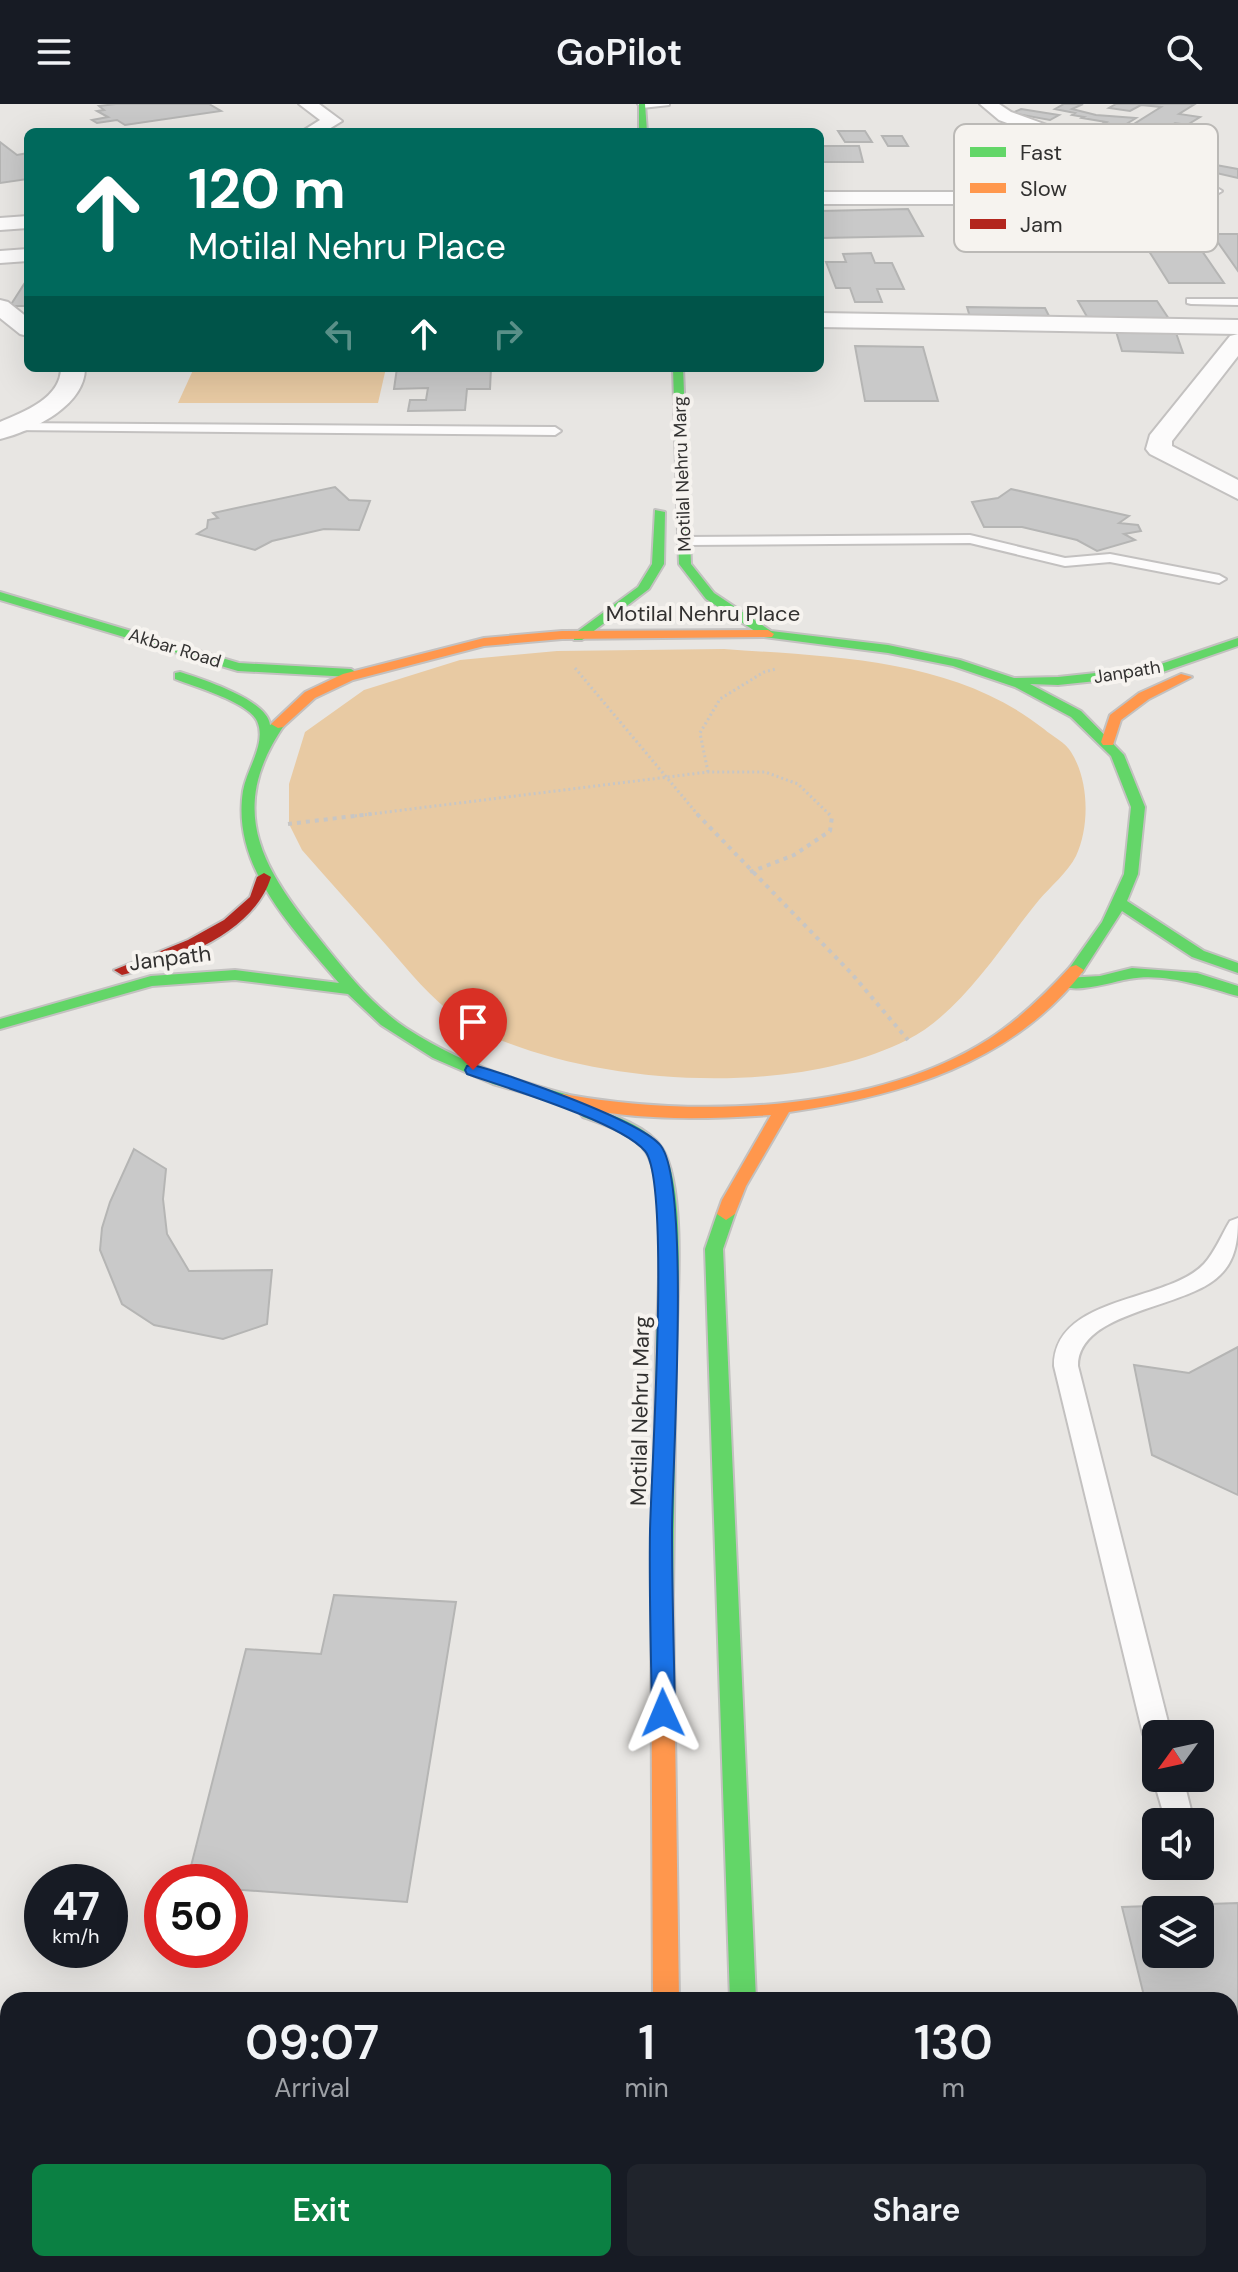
<!DOCTYPE html>
<style>
body{margin:0;font-family:"DM Sans",sans-serif;background:#20242c;color:#f1f3f6;height:100vh;display:flex;flex-direction:column;font-size:30px;white-space:nowrap}
*{box-sizing:border-box;margin:0}
p{font-size:26px;color:#9ea1a6}
.icon{flex:none;width:44px;height:44px;fill:none;stroke:currentColor;stroke-width:2;stroke-linecap:round;stroke-linejoin:round}
.map{position:relative;flex:1;overflow:hidden}
.side{position:absolute;left:0px;top:1888px;width:1238px;height:280px;display:flex;flex-direction:column;background:#171b24;border-radius:24px 24px 0 0;box-shadow:0 8px 32px #0002}
.side>*{flex:none}
.top-card{position:absolute;left:24px;top:24px;width:800px;height:244px;border-radius:12px;box-shadow:0 8px 32px #0002;background:#00695c;color:#fff;overflow:hidden}
.needle{width:52px;rotate:237deg}
.fabs{position:absolute;left:1142px;top:1616px;display:grid;gap:16px}
.fabs a{display:grid;place-items:center;width:72px;height:72px;border-radius:12px;background:#171b24;box-shadow:0 8px 32px #0002;font-size:40px}
.speed{position:absolute;left:24px;top:1760px;display:flex;gap:16px;font-size:40px;font-weight:700;text-align:center}
.speed>*{display:grid;place-content:center;width:104px;height:104px;border-radius:50%;background:#171b24;box-shadow:0 8px 32px #0002;line-height:1}
.speed small{font-size:20px;font-weight:400}
.speed .limit{border:12px solid #d22;background:#fff;color:#111}
.pin{position:absolute;display:grid;place-items:center;width:68px;height:68px;color:#fff;margin:-82px -34px;border-radius:50% 50% 50% 0;rotate:-45deg;box-shadow:0 0 8px #0007}
.pin .icon{rotate:45deg}
.me{position:absolute;width:88px;margin:-44px;rotate:359deg;stroke-linejoin:round;filter:drop-shadow(0 0 6px #0008)}
.turn{display:flex;align-items:center;gap:28px;height:168px;padding:0 32px;font-size:36px}
.turn .icon{width:104px;height:104px;stroke-width:2.5}
.turn b{display:block;font-size:56px;line-height:68px}
.lanes{display:flex;align-items:center;height:76px;padding:0 32px;background:#0003;justify-content:center;gap:40px;direction:ltr}
.lanes .off{opacity:.35}
.eta{display:flex;justify-content:space-evenly;align-items:center;height:136px;text-align:center}
.eta b{font-size:48px;font-weight:600;line-height:56px}
.primary-button{display:flex;gap:16px;margin-top:auto;padding:16px 32px}
.primary-button a{flex:1;height:92px;border-radius:12px;background:#0b8043;color:#fff;font-size:32px;font-weight:600;line-height:92px;text-align:center}
.primary-button a+a{background:#20242c;color:#f1f3f6}
header{display:flex;justify-content:space-between;align-items:center;height:104px;padding:0 32px;background:#171b24;font-size:36px;font-weight:600}
.map>svg:first-child{display:block}
.green{fill:#e8caa3}
.building{fill:#c9c9c9;stroke:#b5b5b4;stroke-width:2;fill-rule:evenodd}
.lines{fill:none;stroke-linecap:round;stroke-linejoin:round}
.lane-casing{stroke:#c3c1c0;stroke-width:4}
.street-casing{stroke:#c3c1c0;stroke-width:4}
.fast-casing{stroke:#c3c1c0;stroke-width:4}
.slow-casing{stroke:#c3c1c0;stroke-width:4}
.jam-casing{stroke:#c3c1c0;stroke-width:4}
.path-far1{stroke:#c7c6c5;stroke-width:3;stroke-dasharray:2 3;stroke-linecap:butt}
.path{stroke:#c7c6c5;stroke-width:4;stroke-dasharray:4 5;stroke-linecap:butt}
.lane{fill:#fcfbfb;fill-rule:evenodd}
.street{fill:#fcfbfb;fill-rule:evenodd}
.fast{fill:#63d668;fill-rule:evenodd}
.slow{fill:#ff974d;fill-rule:evenodd}
.jam{fill:#b3261e;fill-rule:evenodd}
.route{fill:#1a73e8;stroke:#114b97;stroke-width:2}
.labels{text-anchor:middle;dominant-baseline:central;stroke-width:8;stroke-linejoin:round;paint-order:stroke}
.far-street-label{font-size:18px;fill:#323130;stroke:#f6f3ef}
.street-label{font-size:22px;fill:#323130;stroke:#f6f3ef}
.key{fill:#f6f3ef;stroke:#bbb9b6;stroke-width:2}
.key-label{font-size:22px;fill:#323130}
</style>
<header><svg class="icon" aria-label="menu" viewBox="0 0 24 24"><path d="M4 6h16M4 12h16M4 18h16"/></svg>GoPilot<svg class="icon" aria-label="search" viewBox="0 0 24 24"><circle cx="10" cy="10" r="6"/><path d="M15 15l6 6"/></svg></header>
<div class="map">
<svg width="1238" height="2168" viewBox="0 0 1238 2168">
<rect width="100%" height="100%" fill="#e8e6e3"/>
<!-- green -->
<g class="green">
<path d="M194,264h192l-8,35h-200z"/>
<path d="M724,545c110,8 230,9 320,80 8,7 22,14 27,23 18,28 19,74 5,104 -8,16 -26,31 -37,44 -37,45 -79,114 -132,140 -115,58 -311,46 -425,-8 -39,-18 -67,-54 -95,-86 -28,-32 -57,-64 -85,-96l-13,-26v-40l16,-52 59,-42 96,-30 97,-9z"/>
</g>
<!-- building -->
<g class="building">
<path d="M116,0h93l12,7 -96,14 -8,-5 -20,3 -5,-3 16,-3 -11,-6 7,-1 -5,-4z"/>
<path d="M1064,0h19l-11,5 24,6 40,3 -13,8 -19,-3 2,-1 -24,-4 2,-1 -12,-2 3,-2 -20,-4z"/>
<path d="M1116,0h79l-16,10 21,3 -13,8 -12,-2 -9,6 -32,-5 27,-17 -20,-2 -11,6 -21,-3z"/>
<path d="M1021,5l38,6 -9,5 -38,-7z"/>
<path d="M838,27h27l7,11h-27z"/>
<path d="M882,32h20l6,10h-20z"/>
<path d="M0,38l17,13 11,-2v26l-28,4z"/>
<path d="M820,42h39l4,16h-43z"/>
<path d="M1216,61l22,4v9l-39,-9z"/>
<path d="M908,105l15,27 -103,2v-27z"/>
<path d="M1137,128h52l35,51h-55z"/>
<path d="M1212,130h26v37z"/>
<path d="M871,149l4,10h17l12,26h-27l5,13h-27l-5,-14h-14l-10,-26h20l-3,-8z"/>
<path d="M28,174v28h-18z"/>
<path d="M1078,197h79l14,21h-81z"/>
<path d="M967,203l78,1 5,10 -80,-1z"/>
<path d="M1115,224l60,2 8,23 -61,-2z"/>
<path d="M855,242l68,1 15,54h-73z"/>
<path d="M397,264h94l-1,21h-23l-2,21 -57,1 2,-11h16l2,-12 -34,1z"/>
<path d="M335,383l14,13 21,1 -11,29 -35,-1 -52,12 -17,9 -58,-16 10,-6 1,-8 10,-2 -5,-5z"/>
<path d="M1011,385l118,27 -10,7 19,2 3,6 -17,3 11,6 -38,11 -20,-11 -55,-13h-38l-12,-25 26,-4z"/>
<path d="M134,1045l32,20 -3,30 4,35 22,37 83,-1 -5,54 -44,15 -69,-14 -32,-21 -22,-54 2,-22 8,-26z"/>
<path d="M1238,1243v148l-86,-40 -18,-90 55,8z"/>
<path d="M334,1491l122,7 -49,300 -177,-13v-7h-43l59,-233 75,5z"/>
<path d="M1238,1799v198l-6,1 -2,-102h-85l-23,-93zM1156,1806h44v44h-44z"/>
</g>
<g class="lines">
<!-- lane casing -->
<g class="lane-casing">
<g id="lane">
<path d="M638,0h31v1l-27,3z"/>
<path d="M1187,195h51v6l-47,-1 -4,-1z"/>
<path d="M8,319l547,4 6,4 -6,4 -543,-5 -6,-4z"/>
<path d="M970,431l95,23 45,-4 109,21 7,4 -7,4 -109,-21 -45,4 -95,-23 -284,2 -7,-4 7,-4z"/>
<path d="M1238,1114c0,21 -2,42 -18,57 -33,34 -142,35 -142,91l93,368h-15v12l-9,-3 -4,-9 -89,-368c0,-71 113,-63 150,-102 11,-12 18,-30 26,-43z"/>
<path d="M1156,1668v6h27l9,36 -4,8h-22l-13,-44z"/>
</g>
</g>
<!-- street casing -->
<g class="street-casing">
<g id="street">
<path d="M299,0h20l23,17 -18,11h-23l19,-12z"/>
<path d="M980,0h19l12,8 187,68 1,6 13,-1 10,6 -10,6 -194,7h-198v-12h198l162,-6 -181,-66z"/>
<path d="M28,112v12l-28,2v-12z"/>
<path d="M28,145v12l-28,2v-12z"/>
<path d="M0,196l8,2 20,16v18l-8,-2 -20,-16z"/>
<path d="M820,209l418,7v14l-418,-7z"/>
<path d="M1238,230v22l-66,85v5l66,34v19l-88,-45 -4,-5 4,-14 80,-99z"/>
<path d="M61,264h24c0,38 -53,63 -85,71v-17c24,-10 61,-24 61,-54z"/>
</g>
</g>
<!-- fast casing -->
<g class="fast-casing">
<g id="fast">
<path d="M639,0h6l2,28h-8z"/>
<path d="M673,264h10l8,196 23,29 57,38 117,14 72,15 54,18 44,-1 94,-10 86,-29v8l-84,29 -96,10 -28,-1 51,27 43,44 21,52 -7,67 -11,27 77,50 34,12v10l-46,-16 -70,-46 -40,62h-12l-2,-3 34,-48 22,-48 7,-67 -20,-51 -40,-39 -56,-30 -62,-21 -65,-13 -124,-16 -58,-38 -27,-35z"/>
<path d="M655,406l10,2 -1,52 -15,25 -67,51h-8v-6l64,-47 14,-23z"/>
<path d="M0,488l239,71 112,6 6,4 -6,4 -113,-6 -238,-71z"/>
<path d="M180,568c22,7 88,28 90,53l8,-5 7,4c-61,88 -21,146 37,218 25,31 50,63 84,86 50,33 106,52 163,67l3,4 -3,4 -6,1 -70,-20 -60,-26 -52,-33 -33,-31 -113,-14 -83,6 -152,43v-10l151,-43 84,-6 104,13c-46,-54 -108,-116 -96,-192 4,-23 24,-48 14,-70 -9,-19 -62,-34 -82,-42v-6z"/>
<path d="M1132,864l65,5 41,13v10c-33,-9 -74,-24 -109,-17 -18,3 -58,17 -72,4l8,-5 35,-2z"/>
<path d="M589,1004c24,6 59,19 73,40 25,40 15,156 14,205 -1,81 -2,162 -3,243l-3,6 -8,3 -8,-3 -3,-6c2,-81 4,-163 5,-244 1,-43 12,-167 -10,-200 -12,-18 -43,-28 -63,-35l-3,-4z"/>
<path d="M726,1104l9,6 -12,35 33,751h-26l-25,-751 12,-35z"/>
</g>
</g>
<!-- slow casing -->
<g class="slow-casing">
<g id="slow">
<path d="M768,526l6,4 -2,3 -210,2 -78,7 -131,34 -38,18 -32,29 -5,1 -7,-4 34,-32 38,-18 141,-36 78,-7z"/>
<path d="M1181,570l11,3 -43,22 -28,21 -8,25h-10l-2,-3 9,-27 29,-22z"/>
<path d="M1076,861l8,5c-71,93 -184,126 -295,142l-43,74 -11,28 -9,6 -9,-6 5,-14 49,-85c-72,5 -144,6 -214,-12l-3,-4 9,-5c130,24 311,19 426,-55 31,-20 57,-46 81,-72z"/>
<path d="M662,1483l8,3 3,6 6,404h-26l-2,-404 3,-6z"/>
<path d="M738,2160h30l1,8h-30z"/>
</g>
</g>
<!-- jam casing -->
<g class="jam-casing">
<g id="jam">
<path d="M264,769l7,4c-18,58 -95,84 -149,98l-8,-5 74,-30 36,-20 26,-23 7,-20z"/>
<rect x="644" y="2160" width="30" height="8"/>
</g>
</g>
<!-- path-far1 -->
<g class="path-far1">
<path d="M575,564l124,148"/>
<path d="M708,668l-8,-39 20,-34 44,-27 12,-3"/>
<path d="M355,712l353,-44h57l33,12 33,32"/>
</g>
<!-- path -->
<g class="path">
<path d="M697,710l155,160 56,66"/>
<path d="M288,720l83,-10"/>
<path d="M750,768l44,-17 36,-24 2,-14 -3,-3"/>
</g>
<!-- lane -->
<use href="#lane" class="lane"/>
<!-- street -->
<use href="#street" class="street"/>
<!-- fast -->
<use href="#fast" class="fast"/>
<!-- slow -->
<use href="#slow" class="slow"/>
<!-- jam -->
<use href="#jam" class="jam"/>
</g>
<!-- route -->
<path class="route" d="M473,961c35,9 169,56 188,81 30,40 11,320 11,385 0,61 2,121 3,182l-3,7 -9,3 -8,-3 -3,-7c-1,-61 -3,-122 -2,-182 1,-58 21,-350 -5,-380 -25,-29 -138,-63 -178,-77l-2,-4 2,-4z"/>
<g class="labels">
<!-- far-street labels -->
<g class="far-street-label">
<text transform="translate(682 370) rotate(-92)">Motilal Nehru Marg</text>
<text transform="translate(175 544) rotate(17)">Akbar Road</text>
<text transform="translate(1127 568) rotate(-9)">Janpath</text>
</g>
<!-- street labels -->
<g class="street-label">
<text x="703" y="509">Motilal Nehru Place</text>
<text transform="translate(170 854) rotate(-7)">Janpath</text>
<text transform="translate(640 1307) rotate(-89)">Motilal Nehru Marg</text>
</g>
</g>
<!-- legend -->
<rect x="954" y="20" width="264" height="128" rx="12" class="key"/>
<rect x="970" y="43" width="36" height="10" fill="#63d668"/>
<rect x="970" y="79" width="36" height="10" fill="#ff974d"/>
<rect x="970" y="115" width="36" height="10" fill="#b3261e"/>
<g class="key-label">
<text x="1020" y="56">Fast</text>
<text x="1020" y="92">Slow</text>
<text x="1020" y="128">Jam</text>
</g>
</svg>
<div class="fabs">
<a><svg class="needle" viewBox="-14 -14 28 28"><path d="M0-13l5 13h-10z" fill="#e53935"/><path d="M0 13l5-13h-10z" fill="#9ea1a6"/></svg></a>
<a><svg class="icon" aria-label="sound" viewBox="0 0 24 24"><path d="M4 9h4l5-4v14l-5-4H4zM17 9q2 3 0 6"/></svg></a>
<a><svg class="icon" aria-label="layers" viewBox="0 0 24 24"><path d="M12 4l9 5-9 5-9-5zM3 14l9 5 9-5"/></svg></a>
</div>
<div class="speed"><div>47<small>km/h</small></div><div class="limit">50</div></div>
<div class="pin" style="left:473px;top:966px;background:#d93025"><svg class="icon" aria-label="arrive" viewBox="0 0 24 24"><path d="M6 21V4h12l-3 4 3 4H6"/></svg></div>
<svg class="me" style="left:663px;top:1609px" viewBox="-20 -20 40 40"><path d="M0-17L14 15 0 8-14 15z" fill="#1a73e8" stroke="#fff" stroke-width="4"/></svg>
<div class="top-card">
<div class="turn"><svg class="icon" aria-label="ahead" viewBox="0 0 24 24"><path d="M12 20V5M6 11l6-6 6 6"/></svg><div><b>120 m</b>Motilal Nehru Place</div></div>
<div class="lanes"><svg class="icon off" aria-label="left" viewBox="0 0 24 24"><path d="M17 20v-9H6M10 6l-5 5 5 5"/></svg><svg class="icon" aria-label="ahead" viewBox="0 0 24 24"><path d="M12 20V5M6 11l6-6 6 6"/></svg><svg class="icon off" aria-label="right" viewBox="0 0 24 24"><path d="M7 20v-9h11M14 6l5 5-5 5"/></svg></div>
</div>
<section class="side">
<div class="eta">
<div><b>09:07</b><p>Arrival</p></div>
<div><b>1</b><p>min</p></div>
<div><b>130</b><p>m</p></div>
</div>
<div class="primary-button"><a>Exit</a><a>Share</a></div>
</section>
</div>
